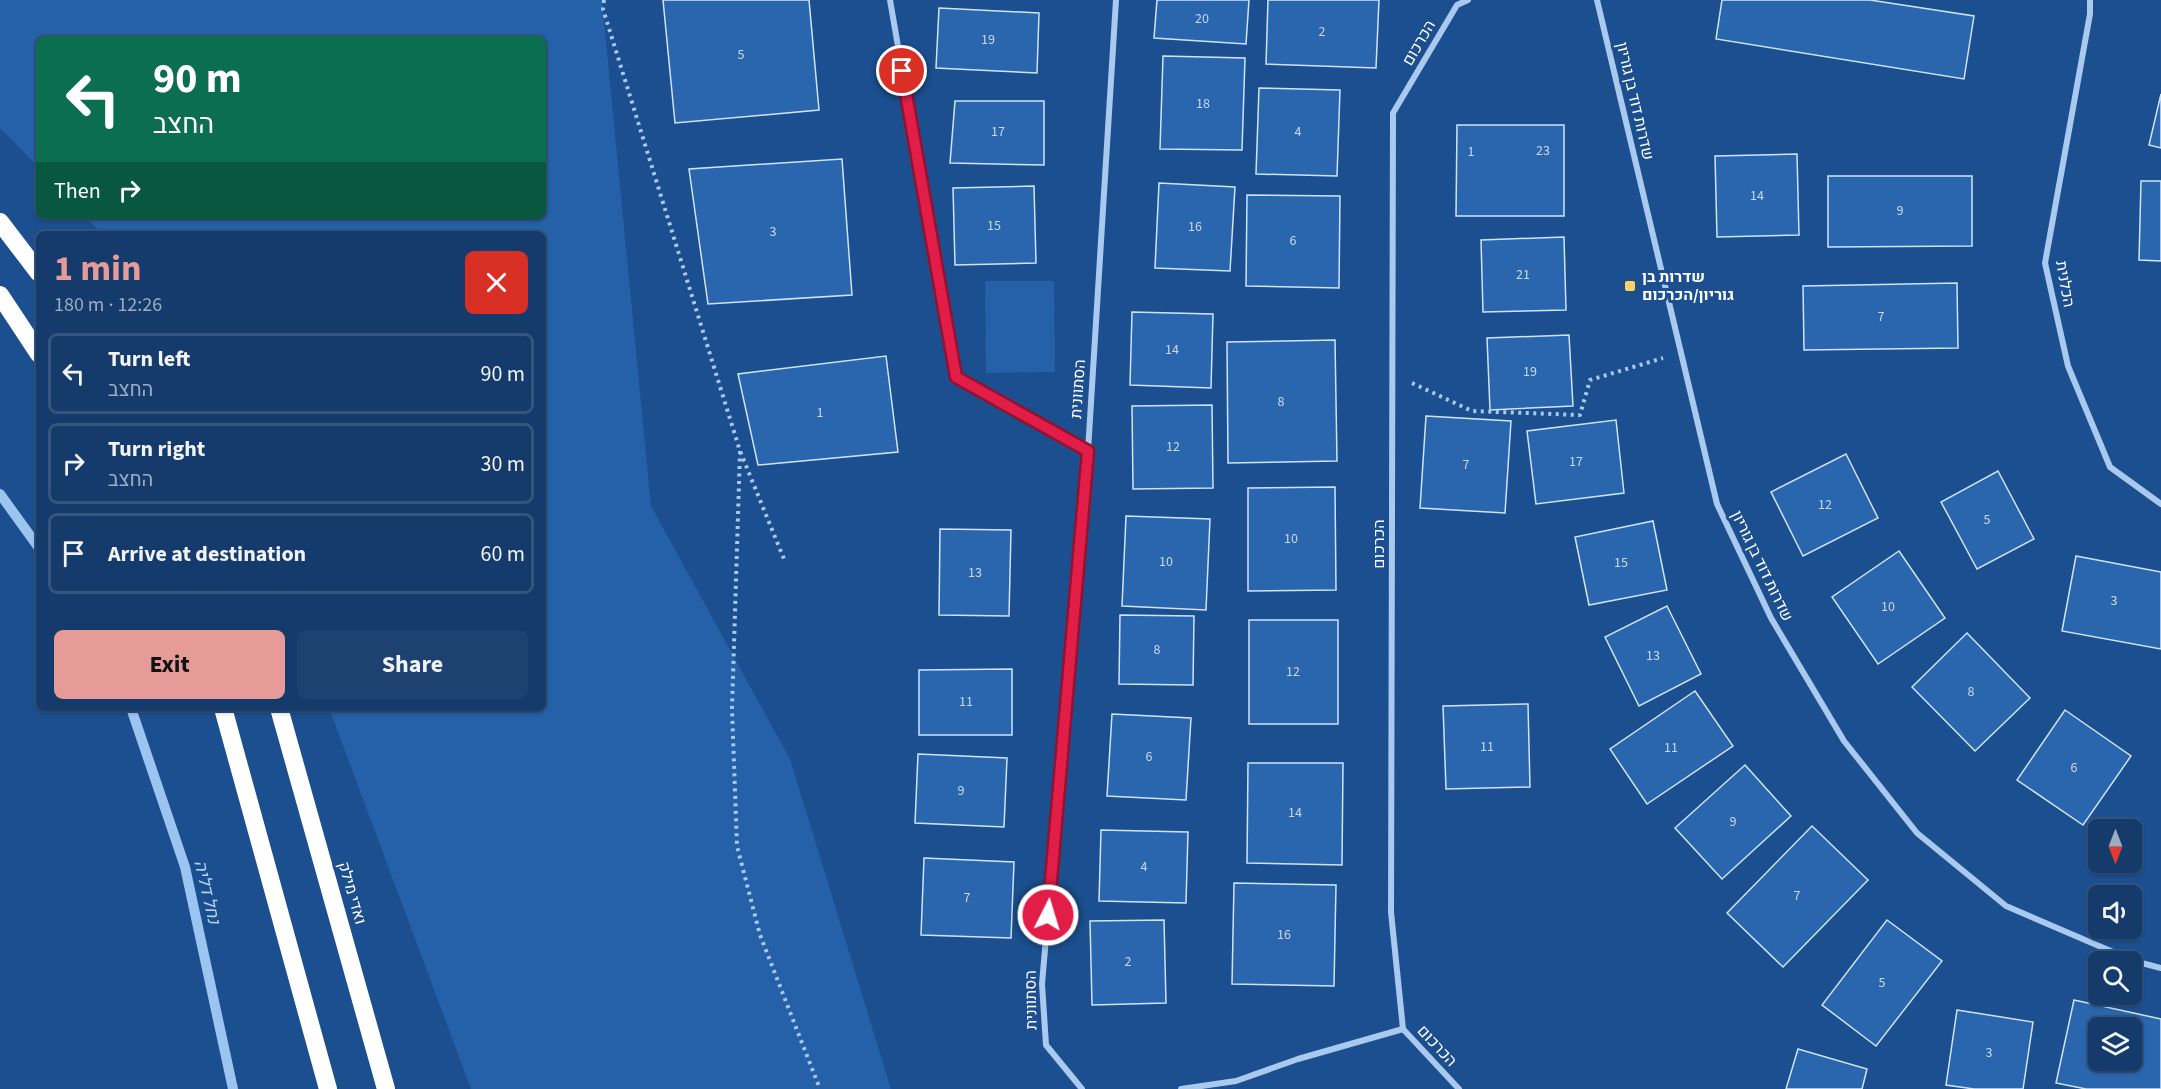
<!DOCTYPE html>
<meta charset="utf-8">
<style>
body{margin:0;font-family:"Source Sans 3",Heebo,sans-serif;background:#1d4271;color:#f1f3f6;height:100vh;display:flex;flex-direction:column;font-size:22px;white-space:nowrap}
*{box-sizing:border-box;margin:0}
p{font-size:20px;color:#9dadc1}
.icon{flex:none;width:33px;height:33px;fill:none;stroke:currentColor;stroke-width:2;stroke-linecap:round;stroke-linejoin:round}
.map{position:relative;flex:1;overflow:hidden}
.sheet{position:absolute;left:36px;top:231px;width:510px;height:480px;display:flex;flex-direction:column;background:#143b6b;border-radius:9px;box-shadow:0 2px 4px #0004,0 0 0 2px #33557e}
.sheet>*{flex:none}
.banner{position:absolute;left:36px;top:36px;width:510px;height:183px;border-radius:9px;box-shadow:0 2px 4px #0004,0 0 0 2px #33557e;background:#0b6e4f;color:#fff;overflow:hidden}
.needle{width:39px;rotate:180deg}
.controls{position:absolute;left:2088px;top:819px;display:grid;gap:12px}
.controls a{display:grid;place-items:center;width:54px;height:54px;border-radius:9px;background:#143b6b;box-shadow:0 2px 4px #0004,0 0 0 2px #33557e;font-size:30px}
.pin{position:absolute;display:grid;place-items:center;width:51px;height:51px;color:#fff;margin:-26px;border:3px solid #fff;border-radius:50%;box-shadow:0 2px 6px #0007}
.me{position:absolute;width:66px;margin:-33px;rotate:5deg;stroke-linejoin:round;filter:drop-shadow(0 0 4px #0008)}
.turn{display:flex;align-items:center;gap:21px;height:126px;padding:0 18px;font-size:27px}
.turn .icon{width:78px;height:78px;stroke-width:2.5}
.turn b{display:block;font-size:42px;line-height:51px}
.then{display:flex;align-items:center;height:57px;padding:0 18px;background:#0003;gap:12px;font-size:22px}
.round{display:grid;place-items:center;flex:none;width:63px;height:63px;border-radius:9px;background:#1d4271}
.summary{display:flex;align-items:center;justify-content:space-between;height:102px;padding:0 18px}
h1{font-size:36px;font-weight:700;line-height:45px;color:#e69b98}
.primary-button{display:flex;gap:12px;margin-top:auto;padding:12px 18px}
.primary-button a{flex:1;height:69px;border-radius:9px;background:#e69b98;color:#111;font-size:24px;font-weight:700;line-height:69px;text-align:center}
.primary-button a+a{background:#1d4271;color:#f1f3f6}
ul{padding:0;list-style:none}
li{display:flex;align-items:center;gap:18px;height:81px;margin:0 12px 9px;padding:0 6px;border:3px solid #33557e;border-radius:9px}
li div{flex:1}
li b{display:block;font-size:22px}
li em{font-style:normal}
.map>svg:first-child{display:block}
.green{fill:#2461a8}
.lines{fill:none;stroke-linecap:round;stroke-linejoin:round}
.stream{stroke:#9cc4f0;stroke-width:10}
.building{fill:#2a66ad;stroke:#cfe3fa;stroke-width:1.5;fill-rule:evenodd}
.path{stroke:#a9c9ee;stroke-width:4;stroke-dasharray:3 4.5;stroke-linecap:butt}
.street{stroke:#a9c9ee;stroke-width:6}
.highway{stroke:#fff;stroke-width:18}
.route-casing{stroke:#92132f;stroke-width:15}
.route{stroke:#e11d48;stroke-width:10}
.poi-dot{fill:#ffd166;stroke:#1b4f8f;stroke-width:2}
.labels{text-anchor:middle;dominant-baseline:central;stroke-width:6;stroke-linejoin:round;paint-order:stroke}
.number-label{font-size:14px;fill:#cad9ea}
.street-label{font-size:16px;fill:#fff;stroke:#1b4f8f}
.poi-label{font-size:16px;font-weight:bold;fill:#fff;stroke:#1b4f8f;text-anchor:start}
.water-label{font-size:18px;font-style:italic;fill:#b5d3f5;stroke:#1b4f8f}
</style>
<div class="map">
<svg width="2161" height="1089" viewBox="0 0 2161 1089">
<rect width="100%" height="100%" fill="#1b4f8f"/>
<!-- green -->
<g class="green">
<path d="M0,0h602l49,506 139,253 101,330h-420l-142,-381h214v-474h-441l-17,-18h458v-177h-504v129l-39,-40z"/>
<path d="M985,281h69l1,91 -69,1z"/>
</g>
<g class="lines">
<!-- stream -->
<g class="stream">
<path d="M0,494l39,54"/>
<path d="M131,708l54,159 48,222"/>
</g>
</g>
<!-- building -->
<g class="building">
<path d="M663,0h146l10,110 -144,13z"/>
<path d="M1157,0h92l-3,44 -92,-6z"/>
<path d="M1268,0h111l-3,68 -110,-4z"/>
<path d="M1722,0h148l104,16 -10,63 -248,-40z"/>
<path d="M939,8l100,5 -2,60 -101,-5z"/>
<path d="M1163,56l82,2 -3,92 -82,-1z"/>
<path d="M1259,88l81,2 -3,86 -81,-2z"/>
<path d="M2161,94v54l-12,-3z"/>
<path d="M955,101h89v64l-94,-2z"/>
<path d="M1457,125h107v91h-108z"/>
<path d="M1797,154l2,81 -82,2 -2,-81z"/>
<path d="M842,159l10,136 -144,9 -19,-135z"/>
<path d="M1828,176h144v70l-144,1z"/>
<path d="M2141,181h20v80l-22,-1z"/>
<path d="M1159,183l76,4 -5,84 -75,-3z"/>
<path d="M1034,186l2,77 -81,2 -2,-77z"/>
<path d="M1247,195l93,1 -1,92 -93,-2z"/>
<path d="M1564,237l2,73 -83,2 -2,-72z"/>
<path d="M1957,283l1,65 -154,2 -1,-64z"/>
<path d="M1132,312l81,2 -2,74 -81,-3z"/>
<path d="M1569,335l4,71 -83,4 -3,-72z"/>
<path d="M1335,340l2,121 -109,2 -1,-121z"/>
<path d="M886,356l12,96 -140,13 -20,-91z"/>
<path d="M1212,405l1,83 -80,1 -1,-83z"/>
<path d="M1426,416l85,5 -6,92 -85,-5z"/>
<path d="M1616,420l8,73 -88,11 -9,-73z"/>
<path d="M1846,454l32,64 -75,38 -32,-64z"/>
<path d="M1998,471l36,68 -57,30 -36,-67z"/>
<path d="M1335,487l1,103 -88,1v-103z"/>
<path d="M1126,516l84,3 -4,91 -84,-4z"/>
<path d="M1653,521l14,69 -78,15 -14,-68z"/>
<path d="M940,529l71,1 -2,86 -70,-1z"/>
<path d="M1899,551l46,67 -67,46 -46,-67z"/>
<path d="M2076,556l85,16v77l-99,-18z"/>
<path d="M1667,606l34,68 -62,32 -34,-69z"/>
<path d="M1120,615l74,1 -1,69 -74,-1z"/>
<rect x="1249" y="620" width="89" height="104"/>
<path d="M1967,633l63,65 -55,53 -63,-64z"/>
<path d="M1012,669v66h-93v-65z"/>
<path d="M1695,691l38,55 -86,58 -37,-55z"/>
<path d="M1528,704l2,83 -84,2 -3,-83z"/>
<path d="M2065,710l66,46 -48,69 -66,-45z"/>
<path d="M1112,714l79,4 -5,82 -79,-4z"/>
<path d="M918,754l89,4 -3,69 -89,-4z"/>
<path d="M1248,763h95l-1,102 -95,-2z"/>
<path d="M1745,765l46,51 -69,63 -47,-51z"/>
<path d="M1812,826l56,54 -85,87 -56,-54z"/>
<path d="M1101,830l87,2 -2,71 -87,-2z"/>
<path d="M924,858l90,4 -3,76 -90,-3z"/>
<path d="M1234,883l102,2 -2,101 -102,-2z"/>
<path d="M1164,920l2,83 -74,2 -2,-84z"/>
<path d="M1887,920l55,41 -66,85 -54,-41z"/>
<path d="M2074,1000l87,19v70h-75l-30,-6zM2098,1028h34v32h-34z"/>
<path d="M1957,1010l76,12 -10,67h-49l-28,-4z"/>
<path d="M1798,1049l69,20 -5,20h-76z"/>
</g>
<g class="lines">
<!-- path -->
<g class="path">
<path d="M604,0l-1,9 137,442 44,108"/>
<path d="M1412,383l60,28 108,4 10,-35 73,-22"/>
<path d="M740,451l-8,258 5,137 23,89 60,154"/>
</g>
<!-- street -->
<g class="street">
<path d="M890,0l65,377 133,74"/>
<path d="M1597,0l120,504 54,114 73,123 73,92 89,73 128,55 27,7"/>
<path d="M2090,0v14l-45,249 23,103 42,101 51,37"/>
<path d="M1082,1089l-36,-44 -4,-61 46,-533 28,-451"/>
<path d="M1181,1089l55,-8 62,-22 105,-30"/>
<path d="M1459,1089l-56,-60 -12,-117 2,-799 64,-108 11,-5"/>
</g>
<!-- highway -->
<g class="highway">
<path d="M0,222l39,51"/>
<path d="M0,295l39,59"/>
<path d="M223,708l105,381"/>
<path d="M279,708l107,381"/>
</g>
</g>
<g class="lines">
<!-- route casing -->
<g class="route-casing">
<path id="route" d="M902,71l54,306 132,74 -40,464"/>
</g>
<!-- route -->
<use href="#route" class="route"/>
</g>
<!-- markers -->
<rect class="poi-dot" x="1624" y="280" width="12" height="12" rx="3"/>
<g class="labels">
<!-- number labels -->
<g class="number-label">
<text x="1202" y="19">20</text>
<text x="1322" y="32">2</text>
<text x="988" y="40">19</text>
<text x="741" y="55">5</text>
<text x="1203" y="104">18</text>
<text x="998" y="132">17</text>
<text x="1298" y="132">4</text>
<text x="1543" y="151">23</text>
<text x="1471" y="152">1</text>
<text x="1757" y="196">14</text>
<text x="1900" y="211">9</text>
<text x="994" y="226">15</text>
<text x="1195" y="227">16</text>
<text x="773" y="232">3</text>
<text x="1293" y="241">6</text>
<text x="1523" y="275">21</text>
<text x="1881" y="317">7</text>
<text x="1172" y="350">14</text>
<text x="1530" y="372">19</text>
<text x="1281" y="402">8</text>
<text x="820" y="413">1</text>
<text x="1173" y="447">12</text>
<text x="1576" y="462">17</text>
<text x="1466" y="465">7</text>
<text x="1825" y="505">12</text>
<text x="1987" y="520">5</text>
<text x="1291" y="539">10</text>
<text x="1166" y="562">10</text>
<text x="1621" y="563">15</text>
<text x="975" y="573">13</text>
<text x="2114" y="601">3</text>
<text x="1888" y="607">10</text>
<text x="1157" y="650">8</text>
<text x="1653" y="656">13</text>
<text x="1293" y="672">12</text>
<text x="1971" y="692">8</text>
<text x="966" y="702">11</text>
<text x="1487" y="747">11</text>
<text x="1671" y="748">11</text>
<text x="1149" y="757">6</text>
<text x="2074" y="768">6</text>
<text x="961" y="791">9</text>
<text x="1295" y="813">14</text>
<text x="1733" y="822">9</text>
<text x="1144" y="867">4</text>
<text x="1797" y="896">7</text>
<text x="967" y="898">7</text>
<text x="1284" y="935">16</text>
<text x="1128" y="962">2</text>
<text x="1882" y="983">5</text>
<text x="1989" y="1053">3</text>
</g>
<!-- street labels -->
<g class="street-label">
<text transform="translate(1419 43) rotate(-60)">הכרכום</text>
<text transform="translate(1635 101) rotate(77)">שדרות דוד בן גוריון</text>
<text transform="translate(2065 284) rotate(80)">הכלנית</text>
<text transform="translate(1078 389) rotate(-86)">הסתוונית</text>
<text transform="translate(1379 544) rotate(-90)">הכרכום</text>
<text transform="translate(1762 566) rotate(64)">שדרות דוד בן גוריון</text>
<text transform="translate(352 893) rotate(74)">ואדי מילק</text>
<text transform="translate(1031 1000) rotate(-91)">הסתוונית</text>
<text transform="translate(1437 1046) rotate(47)">הכרכום</text>
</g>
<!-- poi labels -->
<g class="poi-label">
<text x="1642" y="277">שדרות בן<tspan x="1642" dy="18">גוריון/הכרכום</tspan></text>
</g>
<!-- water labels -->
<g class="water-label">
<text transform="translate(207 892) rotate(77)">נחל דליה</text>
</g>
</g>
</svg>
<div class="controls">
<a><svg class="needle" viewBox="-14 -14 28 28"><path d="M0-13l5 13h-10z" fill="#e53935"/><path d="M0 13l5-13h-10z" fill="#9dadc1"/></svg></a>
<a><svg class="icon" aria-label="sound" viewBox="0 0 24 24"><path d="M4 9h4l5-4v14l-5-4H4zM17 9q2 3 0 6"/></svg></a>
<a><svg class="icon" aria-label="search" viewBox="0 0 24 24"><circle cx="10" cy="10" r="6"/><path d="M15 15l6 6"/></svg></a>
<a><svg class="icon" aria-label="layers" viewBox="0 0 24 24"><path d="M12 4l9 5-9 5-9-5zM3 14l9 5 9-5"/></svg></a>
</div>
<div class="pin" style="left:902px;top:71px;background:#d93025"><svg class="icon" aria-label="arrive" viewBox="0 0 24 24"><path d="M6 21V4h12l-3 4 3 4H6"/></svg></div>
<svg class="me" style="left:1048px;top:915px" viewBox="-20 -20 40 40"><circle r="17" fill="#e11d48" stroke="#fff" stroke-width="3"/><path d="M0-11L8 9 0 5-8 9z" fill="#fff"/></svg>
<div class="banner">
<div class="turn"><svg class="icon" aria-label="left" viewBox="0 0 24 24"><path d="M17 20v-9H6M10 6l-5 5 5 5"/></svg><div><b>90 m</b>החצב</div></div>
<div class="then">Then<svg class="icon" aria-label="right" viewBox="0 0 24 24"><path d="M7 20v-9h11M14 6l5 5-5 5"/></svg></div>
</div>
<section class="sheet">
<div class="summary"><div><h1>1 min</h1><p>180 m · 12:26</p></div><a class="round" style="background:#d93025;color:#fff"><svg class="icon" aria-label="close" viewBox="0 0 24 24"><path d="M6 6l12 12M18 6L6 18"/></svg></a></div>
<ul>
<li><svg class="icon" aria-label="left" viewBox="0 0 24 24"><path d="M17 20v-9H6M10 6l-5 5 5 5"/></svg><div><b>Turn left</b><p>החצב</p></div><em>90 m</em></li>
<li><svg class="icon" aria-label="right" viewBox="0 0 24 24"><path d="M7 20v-9h11M14 6l5 5-5 5"/></svg><div><b>Turn right</b><p>החצב</p></div><em>30 m</em></li>
<li><svg class="icon" aria-label="arrive" viewBox="0 0 24 24"><path d="M6 21V4h12l-3 4 3 4H6"/></svg><div><b>Arrive at destination</b></div><em>60 m</em></li>
</ul>
<div class="primary-button"><a>Exit</a><a>Share</a></div>
</section>
</div>
